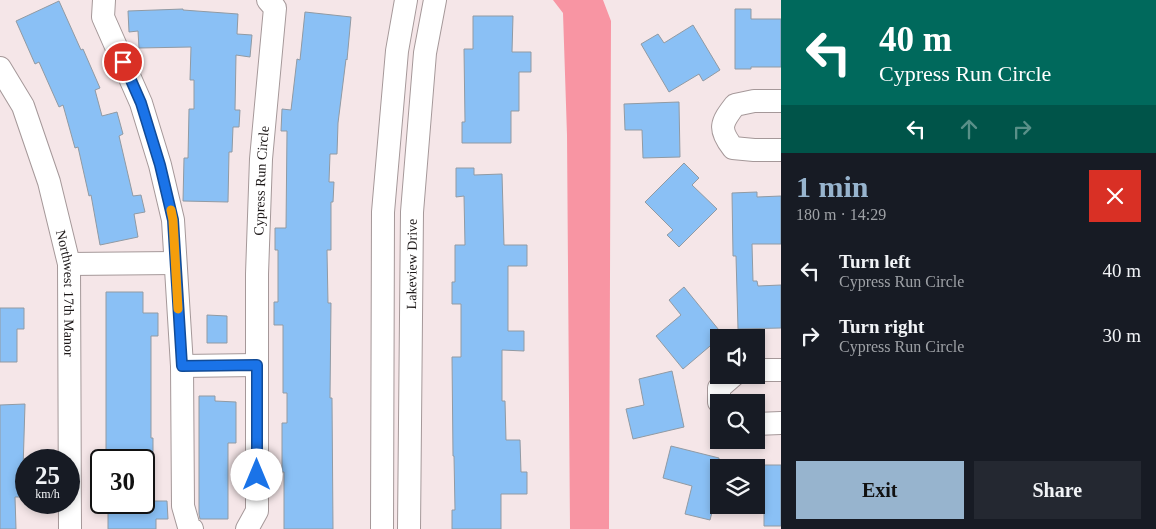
<!DOCTYPE html>
<meta charset="utf-8">
<style>
body{margin:0;font-family:"Times New Roman",serif;background:#242831;color:#f1f3f6;height:100vh;display:flex;flex-direction:column;font-size:19px;white-space:nowrap}
*{box-sizing:border-box;margin:0}
p{font-size:16px;color:#9ea1a6}
.icon{flex:none;width:28px;height:28px;fill:none;stroke:currentColor;stroke-width:2;stroke-linecap:round;stroke-linejoin:round}
.map{position:relative;flex:1;overflow:hidden}
.details{display:flex;flex-direction:column;background:#171b24;width:375px}
.details>*{flex:none}
.banner{background:#00695c;color:#fff;overflow:hidden}
.controls{position:absolute;left:710px;top:329px;display:grid;gap:10px}
.controls a{display:grid;place-items:center;width:55px;height:55px;border-radius:0px;background:#171b24;box-shadow:0 2px 8px #0003;font-size:25px}
.speed{position:absolute;left:15px;top:449px;display:flex;gap:10px;font-size:25px;font-weight:700;text-align:center}
.speed>*{display:grid;place-content:center;width:65px;height:65px;border-radius:50%;background:#171b24;box-shadow:0 2px 8px #0003;line-height:1}
.speed small{font-size:12px;font-weight:400}
.speed .limit{border:2px solid #111;border-radius:8px;background:#fff;color:#111}
.pin{position:absolute;display:grid;place-items:center;width:42px;height:42px;color:#fff;margin:-21px;border:2px solid #fff;border-radius:50%;box-shadow:0 1px 5px #0007}
.me{position:absolute;width:55px;margin:-28px;rotate:0deg;stroke-linejoin:round;filter:drop-shadow(0 0 4px #0008)}
.turn{display:flex;align-items:center;gap:18px;height:105px;padding:0 15px;font-size:22px}
.turn .icon{width:65px;height:65px;stroke-width:2.5}
.turn b{display:block;font-size:35px;line-height:42px}
.lanes{display:flex;align-items:center;height:48px;padding:0 15px;background:#0003;justify-content:center;gap:25px;direction:ltr}
.lanes .off{opacity:.35}
.round{display:grid;place-items:center;flex:none;width:52px;height:52px;border-radius:0px;background:#242831}
.summary{display:flex;align-items:center;justify-content:space-between;height:85px;padding:0 15px}
h1{font-size:30px;font-weight:800;line-height:38px;color:#97b4ce}
.primary-button{display:flex;gap:10px;margin-top:auto;padding:10px 15px}
.primary-button a{flex:1;height:58px;border-radius:0px;background:#97b4ce;color:#111;font-size:20px;font-weight:800;line-height:58px;text-align:center}
.primary-button a+a{background:#242831;color:#f1f3f6}
ul{padding:0;list-style:none}
li{display:flex;align-items:center;gap:15px;height:65px;padding:0 15px}
li div{flex:1}
li b{display:block;font-size:19px}
li em{font-style:normal}
main{display:flex;flex:1;min-height:0}
.map>svg:first-child{display:block}
.water{fill:#f895a3}
.building{fill:#8ac0f5;stroke:#919aa3}
.lines{fill:none;stroke-linecap:round;stroke-linejoin:round}
.minor-casing{stroke:#a59899;stroke-width:24}
.minor{stroke:#fff;stroke-width:22}
.route-casing{stroke:#114b97;stroke-width:12}
.route{stroke:#1a73e8;stroke-width:9}
.slow{stroke:#f59e0b;stroke-width:9}
.labels{text-anchor:middle;dominant-baseline:central;stroke-width:4.5;stroke-linejoin:round;paint-order:stroke}
.street-label{font-size:14px;fill:#1c1717;stroke:#f5e6e8}
</style>
<main>
<div class="map">
<svg width="781" height="529" viewBox="0 0 781 529">
<rect width="100%" height="100%" fill="#f5e6e8"/>
<!-- water -->
<path class="water" d="M553,0h50l8,21 -2,508h-39l-3,-394 -4,-122z"/>
<!-- building -->
<g class="building">
<path d="M59,1l22,49 2,-1 17,39 -5,2 7,26 15,-4 6,22 -4,2 14,60 8,-1 4,17 -11,2 4,23 -38,8 -9,-50 -2,1 -11,-49 -3,1 -12,-43 -4,2 -20,-45 -4,2 -19,-43z"/>
<path d="M183,9v1l55,4 -1,20 15,1 -2,22 -14,-2 -1,55h5l-1,17h-6l-1,25h-3l-1,50 -45,-1 1,-43h4l1,-49h5v-29h-4l1,-33 -52,1 -1,-17 -9,1 -1,-21z"/>
<path d="M735,9h16v10h30v48h-30v2h-16z"/>
<path d="M305,12l46,5 -4,43 -1,-1 -8,64 -1,31h-7l-1,28h5l-1,20h-2v48h-4l1,53h3l-1,95h2l1,131h-49v-57h-2v-49h5v-30h-4v-68h-9v-23h4v-52h-3v-22h11l1,-97h-6l1,-22 9,1 6,-51 3,1z"/>
<path d="M473,16h40l-1,36h19v20h-12v39h-8v32h-49v-21h3l-1,-73h9z"/>
<path d="M693,25l27,45 -17,11 -4,-7 -30,18 -28,-48 17,-10 6,9z"/>
<path d="M679,102l1,55 -37,1 -1,-28h-17l-1,-26z"/>
<path d="M684,163l15,15 -7,7 25,24 -38,38 -12,-12 6,-5 -28,-28z"/>
<path d="M456,168h18v7l28,-1 2,71h23v21h-19v65h16v20l-22,-1v51h3l1,39h14l1,32h6v22h-26v35h-49v-19h3l-1,-54h-1l-1,-99h9v-53h-9v-22h3v-37h10l-1,-49 -8,1z"/>
<path d="M757,192v5l24,-1v48h-29l1,37h4l1,5 23,-1v43l-43,1 -2,-73h-3l-1,-63z"/>
<path d="M684,287l39,48 -40,34 -27,-33 25,-21 -12,-15z"/>
<path d="M106,292h37v21h15v23h-7v102h2v22h-47z"/>
<path d="M0,308h24v21h-7v33h-17z"/>
<path d="M207,315l20,1v27h-20z"/>
<path d="M672,371l12,56 -51,12 -7,-30 18,-4 -5,-26z"/>
<path d="M199,396h16v5l21,1v41h-8v76h-28l-1,-5z"/>
<path d="M25,404l-2,66h3l-1,27h-10l1,32h-16v-124z"/>
<path d="M671,446l48,12v28l-9,34 -25,-6 7,-28 -29,-8z"/>
<path d="M757,465h24v61h-17v-20h-8z"/>
<path d="M144,501h23l1,18h-12v10h-48v-27h36z"/>
</g>
<g class="lines">
<!-- minor casing -->
<g class="minor-casing">
<g id="minor">
<path d="M104,0l-1,17 38,86 19,62 13,55 9,146 1,140 6,21 3,2"/>
<path id="s1" d="M0,68l23,38 26,76 20,82 1,265"/>
<path d="M781,101h-27l-19,4c-14,18 -17,24 -2,43l21,2h27"/>
<path d="M69,264l106,-1"/>
<path d="M182,366l75,-1"/>
<path d="M756,370h25"/>
<path d="M719,402v-14l15,-13"/>
<path d="M756,424l25,-1"/>
<path id="s2" d="M247,529l10,-18v-237l4,-115 14,-151 -7,-8"/>
<path d="M382,529l1,-317 14,-161 9,-51"/>
<path id="s3" d="M409,529l3,-317 13,-159 10,-53"/>
</g>
</g>
<!-- minor -->
<use href="#minor" class="minor"/>
</g>
<g class="lines">
<!-- route casing -->
<g class="route-casing">
<path id="route" d="M123,62l18,41 19,62 13,55 9,146 75,-1v110"/>
</g>
<!-- route -->
<use href="#route" class="route"/>
<!-- slow -->
<path class="slow" d="M171,210l2,10 5,89"/>
</g>
<g class="labels">
<!-- street labels -->
<g class="street-label">
<text stroke="none"><textPath href="#s2" startOffset="351">Cypress Run Circle</textPath></text>
<text stroke="none"><textPath href="#s3" startOffset="265">Lakeview Drive</textPath></text>
<text stroke="none"><textPath href="#s1" startOffset="238">Northwest 17th Manor</textPath></text>
</g>
</g>
</svg>
<div class="controls">
<a><svg class="icon" aria-label="sound" viewBox="0 0 24 24"><path d="M4 9h4l5-4v14l-5-4H4zM17 9q2 3 0 6"/></svg></a>
<a><svg class="icon" aria-label="search" viewBox="0 0 24 24"><circle cx="10" cy="10" r="6"/><path d="M15 15l6 6"/></svg></a>
<a><svg class="icon" aria-label="layers" viewBox="0 0 24 24"><path d="M12 4l9 5-9 5-9-5zM3 14l9 5 9-5"/></svg></a>
</div>
<div class="speed"><div>25<small>km/h</small></div><div class="limit">30</div></div>
<div class="pin" style="left:123px;top:62px;background:#d93025"><svg class="icon" aria-label="arrive" viewBox="0 0 24 24"><path d="M6 21V4h12l-3 4 3 4H6"/></svg></div>
<svg class="me" style="left:257px;top:475px" viewBox="-20 -20 40 40"><circle r="19" fill="#fff"/><path d="M0-13L10 11 0 6-10 11z" fill="#1a73e8"/></svg>
</div>
<section class="details">
<div class="banner">
<div class="turn"><svg class="icon" aria-label="left" viewBox="0 0 24 24"><path d="M17 20v-9H6M10 6l-5 5 5 5"/></svg><div><b>40 m</b>Cypress Run Circle</div></div>
<div class="lanes"><svg class="icon" aria-label="left" viewBox="0 0 24 24"><path d="M17 20v-9H6M10 6l-5 5 5 5"/></svg><svg class="icon off" aria-label="ahead" viewBox="0 0 24 24"><path d="M12 20V5M6 11l6-6 6 6"/></svg><svg class="icon off" aria-label="right" viewBox="0 0 24 24"><path d="M7 20v-9h11M14 6l5 5-5 5"/></svg></div>
</div>
<div class="summary"><div><h1>1 min</h1><p>180 m · 14:29</p></div><a class="round" style="background:#d93025;color:#fff"><svg class="icon" aria-label="close" viewBox="0 0 24 24"><path d="M6 6l12 12M18 6L6 18"/></svg></a></div>
<ul>
<li><svg class="icon" aria-label="left" viewBox="0 0 24 24"><path d="M17 20v-9H6M10 6l-5 5 5 5"/></svg><div><b>Turn left</b><p>Cypress Run Circle</p></div><em>40 m</em></li>
<li><svg class="icon" aria-label="right" viewBox="0 0 24 24"><path d="M7 20v-9h11M14 6l5 5-5 5"/></svg><div><b>Turn right</b><p>Cypress Run Circle</p></div><em>30 m</em></li>
</ul>
<div class="primary-button"><a>Exit</a><a>Share</a></div>
</section>
</main>
